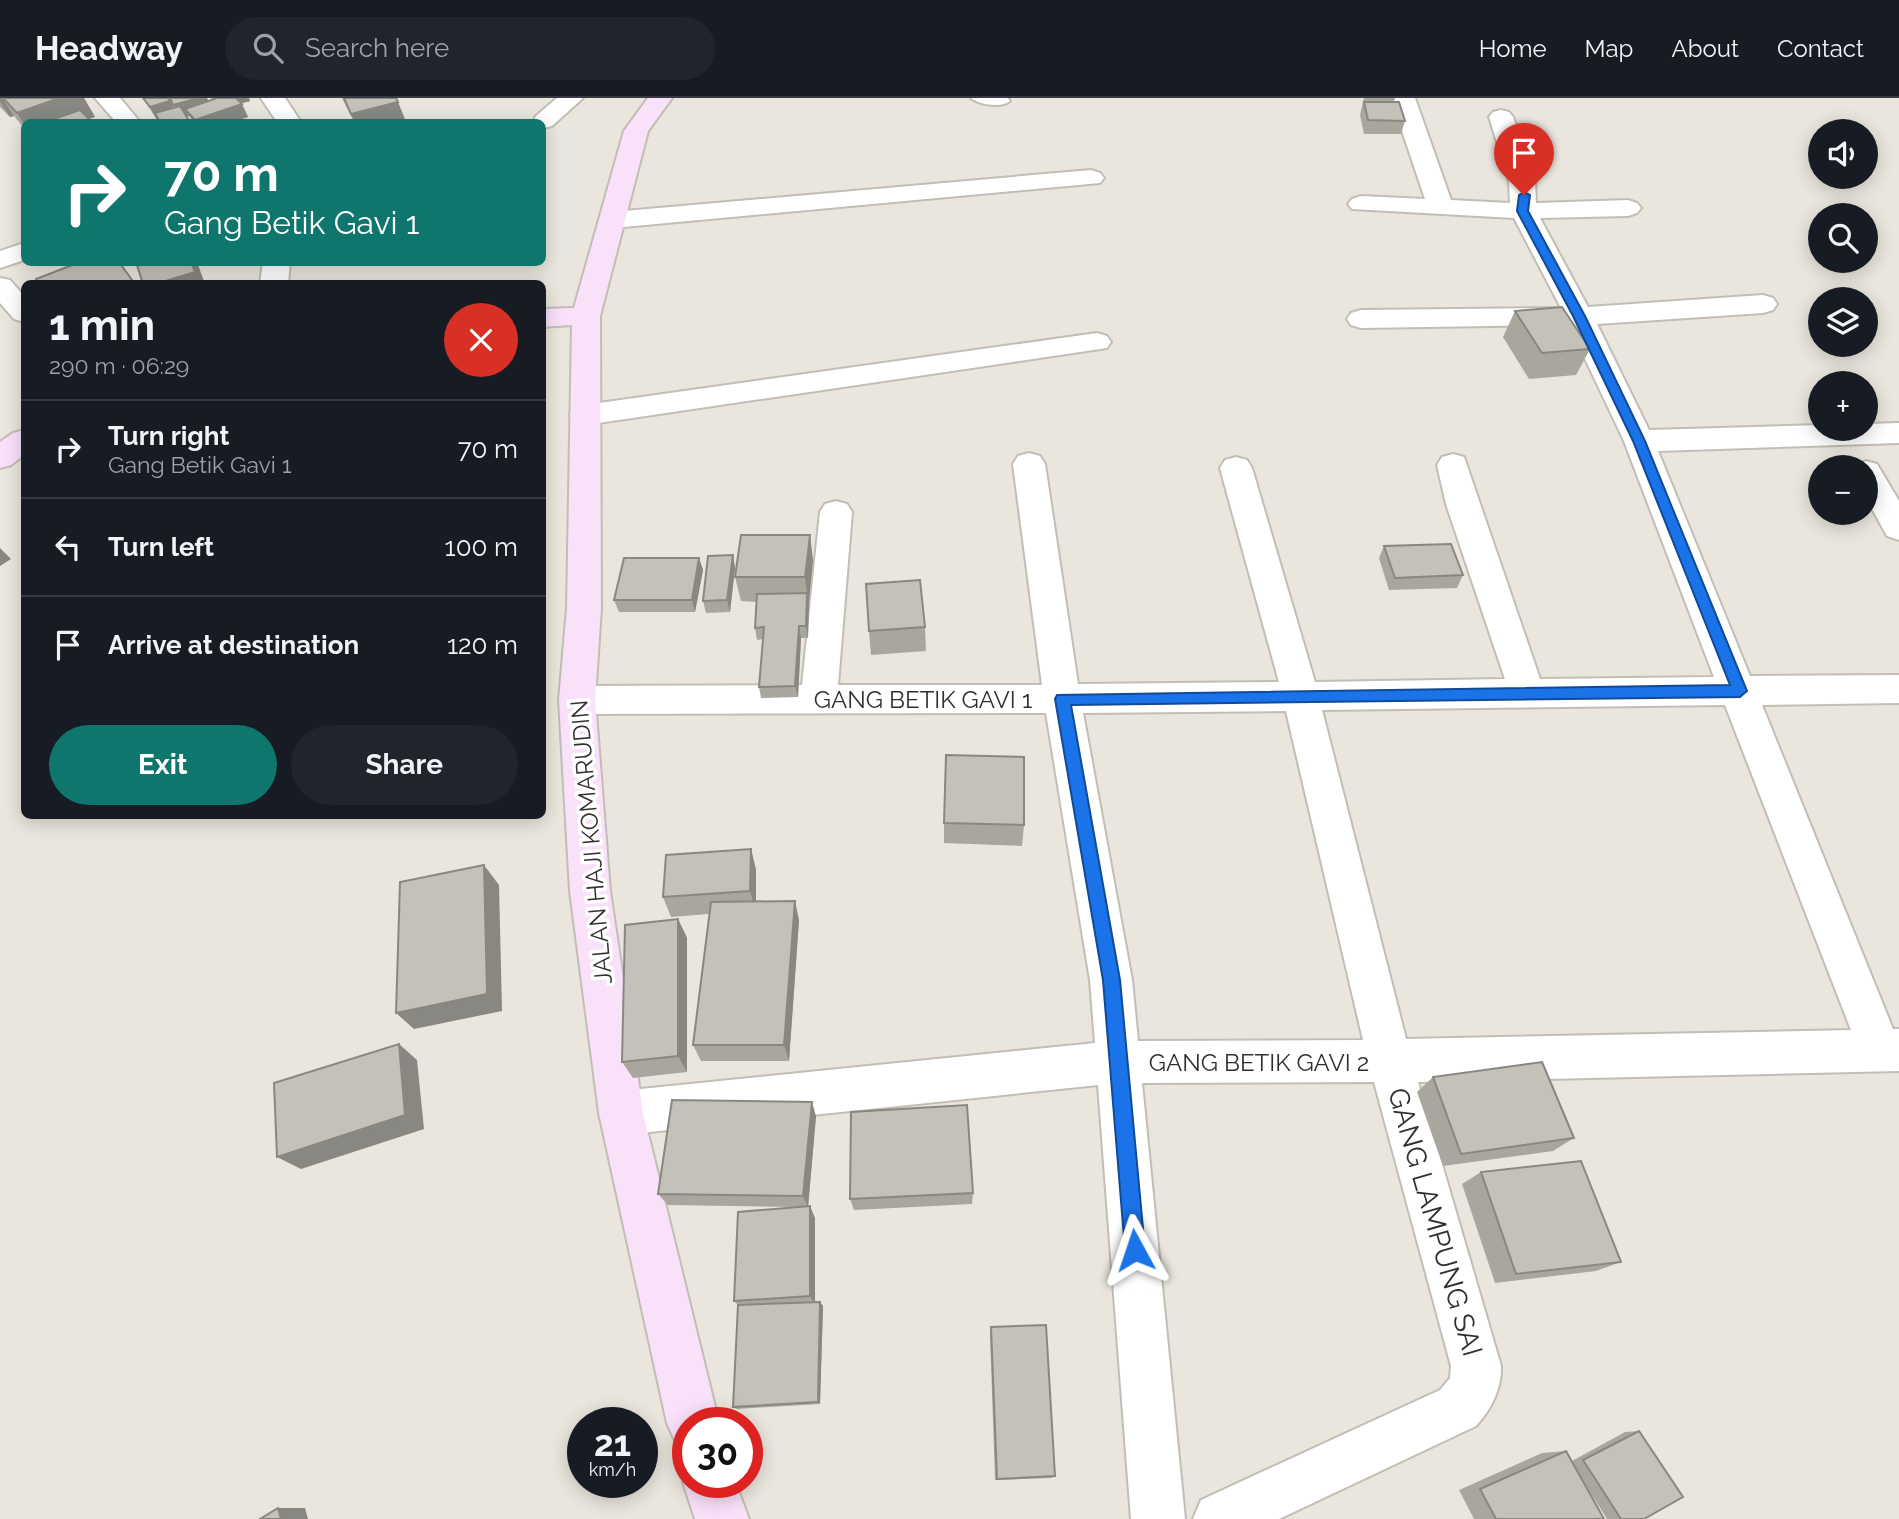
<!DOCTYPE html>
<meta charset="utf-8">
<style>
body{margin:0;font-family:Raleway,sans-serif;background:#20242c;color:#f1f3f6;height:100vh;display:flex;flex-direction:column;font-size:26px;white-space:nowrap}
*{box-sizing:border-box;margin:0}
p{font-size:23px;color:#9ea1a6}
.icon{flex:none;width:38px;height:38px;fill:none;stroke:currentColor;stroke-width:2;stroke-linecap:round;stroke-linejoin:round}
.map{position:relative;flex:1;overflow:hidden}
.details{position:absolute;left:21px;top:182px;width:525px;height:539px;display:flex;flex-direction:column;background:#171b24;border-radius:10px;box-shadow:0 4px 18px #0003}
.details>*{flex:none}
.guide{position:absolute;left:21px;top:21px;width:525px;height:147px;border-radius:10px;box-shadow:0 4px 18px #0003;background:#0f766e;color:#fff;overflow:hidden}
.controls{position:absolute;left:1808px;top:21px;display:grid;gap:14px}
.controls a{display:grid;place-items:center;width:70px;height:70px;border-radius:50%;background:#171b24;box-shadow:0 4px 18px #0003;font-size:35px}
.speed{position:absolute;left:567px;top:1309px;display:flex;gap:14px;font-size:35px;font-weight:700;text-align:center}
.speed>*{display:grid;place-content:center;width:91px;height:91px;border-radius:50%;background:#171b24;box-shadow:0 4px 18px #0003;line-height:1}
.speed small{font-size:18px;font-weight:400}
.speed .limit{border:10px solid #d22;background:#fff;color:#111}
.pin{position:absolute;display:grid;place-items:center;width:60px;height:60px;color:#fff;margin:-72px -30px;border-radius:50% 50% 50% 0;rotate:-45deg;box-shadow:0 0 7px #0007}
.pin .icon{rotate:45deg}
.me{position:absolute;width:77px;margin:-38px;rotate:355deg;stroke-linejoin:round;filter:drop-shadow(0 0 5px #0008)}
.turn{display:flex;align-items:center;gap:24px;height:147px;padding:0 28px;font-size:32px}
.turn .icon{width:91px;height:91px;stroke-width:2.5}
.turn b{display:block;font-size:49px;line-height:60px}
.round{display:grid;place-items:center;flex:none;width:74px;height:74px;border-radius:37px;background:#20242c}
.summary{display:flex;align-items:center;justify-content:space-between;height:119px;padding:0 28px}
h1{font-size:42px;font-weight:700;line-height:52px}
.action{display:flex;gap:14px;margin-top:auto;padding:14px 28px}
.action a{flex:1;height:80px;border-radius:42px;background:#0f766e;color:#fff;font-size:28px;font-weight:700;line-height:80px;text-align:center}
.action a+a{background:#20242c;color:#f1f3f6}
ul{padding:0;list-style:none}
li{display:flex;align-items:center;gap:21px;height:98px;padding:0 28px;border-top:2px solid #363941}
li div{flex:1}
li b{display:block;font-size:26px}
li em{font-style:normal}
header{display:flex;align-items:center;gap:42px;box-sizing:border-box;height:98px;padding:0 35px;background:#171b24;border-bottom:2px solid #363941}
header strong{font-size:33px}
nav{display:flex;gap:38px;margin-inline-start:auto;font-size:24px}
.search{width:490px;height:63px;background:#20242c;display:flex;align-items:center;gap:18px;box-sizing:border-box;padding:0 24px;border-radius:38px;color:#9ea1a6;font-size:26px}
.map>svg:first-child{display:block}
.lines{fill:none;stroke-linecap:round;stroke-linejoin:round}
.lane-casing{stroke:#c2beb6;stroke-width:4}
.street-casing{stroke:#c2beb6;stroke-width:4}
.secondary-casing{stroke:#c2beb6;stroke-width:4}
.lane{fill:#fff;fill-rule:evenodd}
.street{fill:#fff;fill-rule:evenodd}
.secondary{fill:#f9e1fa;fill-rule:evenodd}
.wall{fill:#a9a69e}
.shaded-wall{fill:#898781}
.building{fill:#c4c1b8;stroke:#898781;stroke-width:2}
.route{fill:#1a73e8;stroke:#114b97;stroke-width:2}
.labels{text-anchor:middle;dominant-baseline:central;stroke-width:7;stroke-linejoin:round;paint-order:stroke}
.street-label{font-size:24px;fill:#32302d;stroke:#fff}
.near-street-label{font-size:28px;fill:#32302d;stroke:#fff}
</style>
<header>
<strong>Headway</strong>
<div class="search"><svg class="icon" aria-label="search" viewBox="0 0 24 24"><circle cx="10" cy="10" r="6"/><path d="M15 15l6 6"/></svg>Search here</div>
<nav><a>Home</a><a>Map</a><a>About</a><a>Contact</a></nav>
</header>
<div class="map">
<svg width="1899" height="1421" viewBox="0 0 1899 1421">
<rect width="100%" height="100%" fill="#eae6dd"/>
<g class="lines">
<!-- lane casing -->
<g class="lane-casing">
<path id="lane" d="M971,0h37l2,3c-8,7 -31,4 -39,-3z"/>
</g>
<!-- street casing -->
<g class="street-casing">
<g id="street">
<path d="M95,0h25l20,24h-24z"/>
<path d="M261,0h24l16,24h-24z"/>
<path d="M557,0h26l-31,28 -8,2 -2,-6h-9l3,-6z"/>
<path d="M1391,0h24l36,102 59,3 -1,-22 -20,-64 4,-5 8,-2 8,2 4,5 22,64 1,22 92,-3 9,3 4,5 -4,5 -9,3 -88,2 48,89 175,-12 10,3 4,6 -4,6 -10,3 -166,11 52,106 171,-5v4h46v-5l33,-1v20l-241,8 92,225 149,-1v28l-137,2 131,324h6v42l-481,11 83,284c1,22 -10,44 -25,60l-197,93h-86l8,-19 239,-110 10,-12 1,-12 -77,-284 -232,1 43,436h-54l-33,-434 -477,50 -16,-6 -6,-16 6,-16 16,-6 474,-48 -5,-63 -44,-267 -469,1 -13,-4 -5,-10 5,-10 13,-4 225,-1 18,-173 5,-8 11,-3 11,3 5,8 -14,173h204l-29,-221 5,-8 11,-3 11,3 5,8 33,220 201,-2 -59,-214 5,-8 11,-3 11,3 5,8 63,214 190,-3 -59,-175 -9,-39 5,-8 11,-3 11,3 76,222 174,-2 -90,-236 -55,-116 -208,3 -10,-3 -4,-6 4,-6 10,-3 200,-2 -47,-90 -162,-9 -4,-5 4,-5 9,-3 64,3zM1725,607l126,325 -445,9 -84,-329zM1286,613l77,329 -225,1 -6,-61 -49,-267z"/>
<path d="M1091,72l9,3 4,5 -4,5 -487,45 -9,-2 -4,-6 4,-6 9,-2z"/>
<path d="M24,145v17l-24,8v-17z"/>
<path d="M263,164h27l-2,22h-28z"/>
<path d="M0,180l10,2 14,16v26l-10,-3 -14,-16z"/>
<path d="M1097,235l10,3 4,6 -4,6 -522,77 -11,-3 -4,-7 4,-7 11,-3z"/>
<path d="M1866,363l11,3 22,37v39l-12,-4 -21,-38v-31h-13z"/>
</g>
</g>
<!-- secondary casing -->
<g class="secondary-casing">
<g id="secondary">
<path d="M648,0h24l-24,33 -48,185 1,292 -6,92 15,191 33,222 76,310h-31v24l-13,-6 -8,-18 -68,-310 -29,-222 -11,-191 8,-92 5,-283 -30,2v-18l32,-1 50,-177z"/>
<path d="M24,332v25l-13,10 -11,3v-26l13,-9z"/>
<path d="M688,1372v12h47l14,37h-54l-12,-37z"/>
</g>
</g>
<!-- lane -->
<use href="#lane" class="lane"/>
<!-- street -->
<use href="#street" class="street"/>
<!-- secondary -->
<use href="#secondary" class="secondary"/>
</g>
<!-- wall -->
<g class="wall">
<path d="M0,0h84l11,19 -71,5v6l-10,-12 -4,1 -10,-10z"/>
<path d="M143,0h25l6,10 35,-7 3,-1 -1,-2h38l1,3 -9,2 7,14 -16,5h-39l-4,-6 -32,4z"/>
<path d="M342,0h54l10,24h-52z"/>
<path d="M1364,0h31l-1,4 11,19 -4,13h-37l-4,-19z"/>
<path d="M1515,213l75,38 -14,26 -47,4 -26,-42z"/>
<path d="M1384,448l79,29 -6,13 -68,2 -10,-32z"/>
<path d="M733,457l2,13 -5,44 -24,1 -3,-12z"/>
<path d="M699,460l4,12 -8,42h-76l-5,-12z"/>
<path d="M813,462l-4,40 -1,38h-7l-3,59 -37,1 -2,-11 4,-48 -6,1 -2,-12 1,-26 -15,-1 -6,-24z"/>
<path d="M925,529l1,24 -55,4 -2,-24z"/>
<path d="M944,725l80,2 -2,21 -78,-3z"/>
<path d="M751,751l5,21v31l43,19 -10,141h-88l-8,-16 16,-131 -38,3 -8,-20z"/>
<path d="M678,821l9,19v134l-54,6 -11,-16z"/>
<path d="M1433,979l141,61 -21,13 -110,15 -26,-74z"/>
<path d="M816,1018l-8,91 7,11v84l8,4 -3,98 -83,5 -4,-2 5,-102 -4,-4 66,-94 -132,-2 -10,-11z"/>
<path d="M1481,1074l140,90 -25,9 -101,12 -33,-99z"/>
<path d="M973,1095l-1,11 -118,6 -4,-11z"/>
<path d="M991,1229l64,149 -4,2 -56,2 -5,-146z"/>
<path d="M1639,1333l5,88h-37l-24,-38 21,38h-130l-15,-29 83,-37 24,-2 6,10 53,-29z"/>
</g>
<!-- shaded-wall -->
<g class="shaded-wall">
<path d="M0,0h2l12,18 -4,1 -10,-15z"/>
<path d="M3,0h81l11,19 -16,5h-55v2l-7,-11z"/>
<path d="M199,0h8l6,11h-28l4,7 -8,2 -8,-13z"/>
<path d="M212,0h37l1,3 -32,9z"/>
<path d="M170,3l7,13 -20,6 -7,-13z"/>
<path d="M398,4l8,20h-51l-4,-8z"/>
<path d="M242,6l6,13 -16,5h-36l-1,-2z"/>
<path d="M191,164h6l8,22h-49z"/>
<path d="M810,437l3,25 -4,40 -1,38 -2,-12 1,-32 -2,-17z"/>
<path d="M0,450l11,11 -11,7z"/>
<path d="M733,457l2,13 -5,44 -3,-12z"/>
<path d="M699,460l4,12 -8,42 -3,-12z"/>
<path d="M799,528l2,12 -3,59 -3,-11z"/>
<path d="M751,751l5,21v41l-6,-20z"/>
<path d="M484,767l15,20 3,126 -88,18 -18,-16z"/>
<path d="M795,803l4,19 -10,141 -5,-16z"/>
<path d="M678,821l9,19v134l-9,-16z"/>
<path d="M399,946l18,16 7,69 -123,40 -24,-12z"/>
<path d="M812,1004l4,14 -8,91 -5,-11z"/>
<path d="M810,1108l5,12v87l-5,-9z"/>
<path d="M820,1204l3,4 -3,98 -2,-2z"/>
<path d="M278,1410h27l3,11h-27z"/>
</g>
<!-- building -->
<g class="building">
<path d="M3,0h56l-42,15z"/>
<path d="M143,0h25l2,3 -20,6z"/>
<path d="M170,0h29l-26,7z"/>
<path d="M217,0h19l6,6 -47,16 -10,-11z"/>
<path d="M344,0h52l2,4 -47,12z"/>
<path d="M1364,4h35l6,19 -37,-1z"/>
<path d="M180,8l10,16h-30l-5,-9z"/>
<path d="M80,12l12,12h-47z"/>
<path d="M80,164h39l13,18 -3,2 2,2h-92l-3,-5z"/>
<path d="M136,164h55l4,10 -39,12h-13z"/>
<path d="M1562,209l28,42 -48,4 -27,-42z"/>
<path d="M741,437h69l-5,42h-70z"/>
<path d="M1451,446l12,31 -68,3 -11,-32z"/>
<path d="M733,457l-6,45 -24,1 5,-45z"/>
<path d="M624,460h75l-7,42h-78z"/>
<path d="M920,482l5,47 -56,4 -3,-47z"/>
<path d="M807,495l-1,33h-7l-4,60 -36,1 5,-60 -9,1 2,-34z"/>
<path d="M946,657l78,2v68l-80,-2z"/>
<path d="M751,751l-1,42 -87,6 3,-42z"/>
<path d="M484,767l3,129 -91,19 4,-131z"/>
<path d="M795,803l-11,144h-91l18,-143z"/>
<path d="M678,821v137l-56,6 3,-137z"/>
<path d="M399,946l6,71 -128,42 -3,-74z"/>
<path d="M1542,964l32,76 -113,16 -28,-77z"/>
<path d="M672,1002l140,2 -9,94 -145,-2z"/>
<path d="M967,1007l6,88 -123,6 1,-87z"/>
<path d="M1581,1063l40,101 -105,12 -35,-102z"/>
<path d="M810,1108v90l-76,5 4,-89z"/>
<path d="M820,1204l-2,100 -85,5 5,-102z"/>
<path d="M1046,1227l9,151 -58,3 -6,-152z"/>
<path d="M1639,1333l44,66 -39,22h-23l-38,-59z"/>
<path d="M1566,1353l38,68h-108l-16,-30z"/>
<path d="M278,1410l3,11h-21z"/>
</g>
<!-- route -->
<path class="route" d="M1524,94l6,3 -2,16 57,105 60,125 102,250 -7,6 -669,8 49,275 25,270 -3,7 -7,3 -7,-3 -3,-7 -22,-270 -48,-281 2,-4 673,-10 -97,-244 -60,-125 -56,-105 2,-16z"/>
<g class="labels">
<!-- street labels -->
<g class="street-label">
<text x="923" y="601">GANG BETIK GAVI 1</text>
<text transform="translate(591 744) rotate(-95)">JALAN HAJI KOMARUDIN</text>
<text x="1259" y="964">GANG BETIK GAVI 2</text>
</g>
<!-- near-street labels -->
<g class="near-street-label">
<text transform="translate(1435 1124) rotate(74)">GANG LAMPUNG SAI</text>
</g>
</g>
</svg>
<div class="controls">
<a><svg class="icon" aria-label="sound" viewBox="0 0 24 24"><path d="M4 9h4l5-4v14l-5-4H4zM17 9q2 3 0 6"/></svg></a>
<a><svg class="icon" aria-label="search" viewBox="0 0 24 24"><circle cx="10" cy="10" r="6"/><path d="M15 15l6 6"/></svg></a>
<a><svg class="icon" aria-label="layers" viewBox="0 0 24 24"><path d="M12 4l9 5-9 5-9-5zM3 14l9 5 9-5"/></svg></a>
<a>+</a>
<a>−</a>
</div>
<div class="speed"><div>21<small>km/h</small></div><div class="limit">30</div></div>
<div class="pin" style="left:1524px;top:97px;background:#d93025"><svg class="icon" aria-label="arrive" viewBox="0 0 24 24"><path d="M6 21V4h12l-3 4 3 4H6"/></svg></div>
<svg class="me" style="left:1135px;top:1152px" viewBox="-20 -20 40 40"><path d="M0-17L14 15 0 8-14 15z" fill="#1a73e8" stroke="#fff" stroke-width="4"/></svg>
<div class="guide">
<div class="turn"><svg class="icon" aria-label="right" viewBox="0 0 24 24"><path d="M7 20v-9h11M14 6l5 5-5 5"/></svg><div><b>70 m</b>Gang Betik Gavi 1</div></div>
</div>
<section class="details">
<div class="summary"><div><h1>1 min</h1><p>290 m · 06:29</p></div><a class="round" style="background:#d93025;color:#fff"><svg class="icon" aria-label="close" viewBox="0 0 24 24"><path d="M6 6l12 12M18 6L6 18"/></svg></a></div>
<ul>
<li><svg class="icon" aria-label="right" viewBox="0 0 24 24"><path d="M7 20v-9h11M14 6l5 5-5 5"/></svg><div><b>Turn right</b><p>Gang Betik Gavi 1</p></div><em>70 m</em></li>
<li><svg class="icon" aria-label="left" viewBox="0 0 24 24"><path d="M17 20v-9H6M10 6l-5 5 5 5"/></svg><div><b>Turn left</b></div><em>100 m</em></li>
<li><svg class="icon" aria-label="arrive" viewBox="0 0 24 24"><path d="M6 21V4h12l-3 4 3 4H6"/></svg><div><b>Arrive at destination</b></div><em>120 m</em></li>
</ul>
<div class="action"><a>Exit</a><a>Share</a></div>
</section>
</div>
